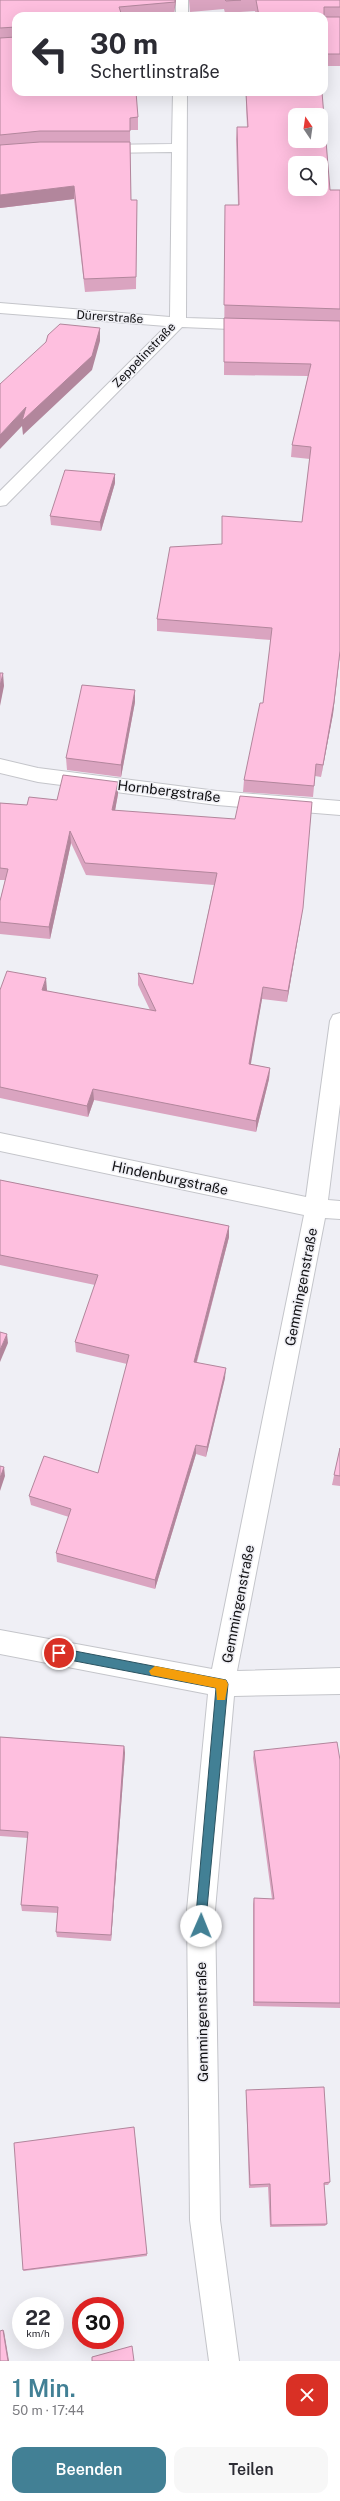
<!DOCTYPE html>
<html lang="de">
<meta charset="utf-8">
<style>
body{margin:0;font-family:"Public Sans",sans-serif;background:#f7f7f7;color:#2b2b33;height:100vh;display:flex;flex-direction:column;font-size:15px;white-space:nowrap}
*{box-sizing:border-box;margin:0}
p{font-size:13px;color:#7c7c81}
.icon{flex:none;width:22px;height:22px;fill:none;stroke:currentColor;stroke-width:2;stroke-linecap:round;stroke-linejoin:round}
.map{position:relative;height:2361px;overflow:hidden}
.drawer{display:flex;flex-direction:column;background:#fff;flex:1}
.drawer>*{flex:none}
.guide{position:absolute;left:12px;top:12px;width:316px;height:84px;border-radius:12px;box-shadow:0 4px 16px #0002;background:#fff;color:#2b2b33;overflow:hidden}
.needle{width:26px;rotate:347deg}
.tools{position:absolute;left:288px;top:108px;display:grid;gap:8px}
.tools a{display:grid;place-items:center;width:40px;height:40px;border-radius:8px;background:#fff;box-shadow:0 4px 16px #0002;font-size:20px}
.speed{position:absolute;left:12px;top:2297px;display:flex;gap:8px;font-size:20px;font-weight:700;text-align:center}
.speed>*{display:grid;place-content:center;width:52px;height:52px;border-radius:50%;background:#fff;box-shadow:0 4px 16px #0002;line-height:1}
.speed small{font-size:10px;font-weight:400}
.speed .limit{border:6px solid #d22;background:#fff;color:#111}
.pin{position:absolute;display:grid;place-items:center;width:34px;height:34px;color:#fff;margin:-17px;border:2px solid #fff;border-radius:50%;box-shadow:0 1px 4px #0007}
.me{position:absolute;width:44px;margin:-22px;rotate:1deg;stroke-linejoin:round;filter:drop-shadow(0 0 3px #0008)}
.turn{display:flex;align-items:center;gap:14px;height:84px;padding:0 12px;font-size:18px}
.turn .icon{width:52px;height:52px;stroke-width:2.5}
.turn b{display:block;font-size:28px;line-height:34px}
.round{display:grid;place-items:center;flex:none;width:42px;height:42px;border-radius:12px;background:#f7f7f7}
.headline{display:flex;align-items:center;justify-content:space-between;height:68px;padding:0 12px}
h1{font-size:24px;font-weight:600;line-height:30px;color:#428095}
.action{display:flex;gap:8px;margin-top:auto;padding:8px 12px}
.action a{flex:1;height:46px;border-radius:12px;background:#428095;color:#fff;font-size:16px;font-weight:600;line-height:46px;text-align:center}
.action a+a{background:#f7f7f7;color:#2b2b33}
.map>svg:first-child{display:block}
.lines{fill:none;stroke-linecap:round;stroke-linejoin:round}
.service-casing{stroke:#c4c5ca;stroke-width:2}
.minor-casing{stroke:#c4c5ca;stroke-width:2}
.service{fill:#fff;fill-rule:evenodd}
.minor{fill:#fff;fill-rule:evenodd}
.wall{fill:#daa4c0}
.shaded-wall{fill:#b2869c}
.building{fill:#febfdf;stroke:#b2869c;fill-rule:evenodd}
.route{fill:#428095;stroke:#2b5361}
.slow{fill:#f59e0b}
.labels{text-anchor:middle;dominant-baseline:central;stroke-width:3;stroke-linejoin:round;paint-order:stroke}
.far-street-label{font-size:12px;fill:#101012;stroke:#efeff5}
.street-label{font-size:14px;fill:#101012;stroke:#efeff5}
</style>
<div class="map">
<svg width="340" height="2361" viewBox="0 0 340 2361">
<rect width="100%" height="100%" fill="#efeff5"/>
<g class="lines">
<!-- service casing -->
<g class="service-casing">
<rect id="service" x="176" y="0" width="12" height="16"/>
</g>
<!-- minor casing -->
<g class="minor-casing">
<g id="minor">
<path d="M173,92h14l-1,226 68,2 8,5 -8,5 -72,-3 -176,178 -6,1v-15l166,-165 -166,-13v-10l170,14 2,-165 -71,1 -7,-4 7,-4 71,-1z"/>
<path d="M0,759l38,9 179,23 123,10v14l-123,-10 -179,-23 -38,-9z"/>
<path d="M340,1013v91l-12,96 12,1v18l-15,-1 -88,453 103,-3v26l-106,2 -19,214 5,310 19,141h-30l-19,-141 -3,-310 21,-216 -208,-40v-24l212,39 92,-454 -304,-64v-18l306,64 24,-176 3,-6z"/>
</g>
</g>
<!-- service -->
<use href="#service" class="service"/>
<!-- minor -->
<use href="#minor" class="minor"/>
</g>
<!-- wall -->
<g class="wall">
<path d="M0,0h176l-2,14 -21,2h-137v76l122,25v13h-8l1,70h6l-1,89 -51,3 -11,-93 -74,9z"/>
<path d="M189,0h151v66h-16v-50h-68l-1,-5 -30,2 -1,-4 -34,3z"/>
<path d="M246,94h17l67,96h10v463l-7,61 -12,63 -6,-1 -2,21 -70,-5 1,-12 19,-77 8,-63 -114,-9v-12l65,-75 80,-22 8,-63 -19,-2 1,-12 16,-69 -84,-1 1,-170h13l-2,-66 1,-12h10l-1,-21z"/>
<path d="M115,474v9l-14,48 -50,-6 -1,-9z"/>
<path d="M135,702l-14,75 -54,-7 -1,-12z"/>
<path d="M118,794l-3,16 186,110 -14,82 -25,-3 -12,65 20,4 -1,11 -13,53 -162,-32 -6,17 -88,-19v-108h47v1l103,19 -12,-25v-12l55,11 21,-99 -128,-10 -15,-32 -21,96 -50,-5v-33l5,-21h-5v-77l27,2 30,-5z"/>
<path d="M0,1180l229,46v11l-32,125 28,16 -19,79 -10,-3 -41,135 -98,-27 -1,-9 13,-36 -38,-12 -2,-9 69,-23 29,-109 -51,-12 -1,-10 20,-57 -95,-20z"/>
<path d="M340,1448v38l-8,-1z"/>
<path d="M0,1737l124,9 1,7 -14,188 -54,-4 -1,-5 2,-19 -36,-2 -1,-6 7,-67 -28,-2z"/>
<path d="M254,1751l86,9v248l-87,-2v-102l1,-6 18,1 -19,-141z"/>
<path d="M246,2090l84,92 -2,3h-4l3,39 -2,2 -55,1 -2,-40 -19,1 -3,-95z"/>
<path d="M134,2127l13,129 -123,15 -1,-1z"/>
</g>
<!-- shaded-wall -->
<g class="shaded-wall">
<path d="M175,0h1l-2,14 1,-12z"/>
<path d="M74,186v13l-74,9v-13z"/>
<path d="M100,328v13l-8,29 -69,65 -1,-9 -22,23v-14z"/>
<path d="M115,474v9l-14,48 -1,-9z"/>
<path d="M340,653l-7,61 -12,63 2,-12z"/>
<path d="M3,673l1,13 -4,20v-20z"/>
<path d="M135,690v12l-14,75v-12z"/>
<path d="M118,782v12l-5,28 -1,-12z"/>
<path d="M312,802l-11,118 -14,82 1,-11z"/>
<path d="M70,831l1,12 -21,96 -1,-12z"/>
<path d="M46,978l1,12 -4,12 -1,-12z"/>
<path d="M263,987l-1,12 -13,76v-11z"/>
<path d="M270,1068l-1,11 -13,53v-11z"/>
<path d="M93,1089l1,11 -6,17 -1,-11z"/>
<path d="M229,1226v11l-35,134v-9z"/>
<path d="M7,1334l1,9 -8,19v-12z"/>
<path d="M226,1368l-1,10 -19,79 1,-10z"/>
<path d="M196,1445v9l-41,135v-9z"/>
<path d="M4,1467l1,9 -5,15v-13z"/>
<path d="M124,1746l1,7 -14,188v-6z"/>
<path d="M3,2330l1,1 5,30h-1z"/>
</g>
<!-- building -->
<g class="building">
<path d="M0,0h175v2l-56,5 3,9h-106v11l-16,1z"/>
<path d="M225,0h16l-15,1z"/>
<path d="M256,0h84v7h-16v9h-65z"/>
<rect x="324" y="17" width="16" height="37"/>
<path d="M16,37v55h120l2,25 -8,1v13h-90l-40,4v-97z"/>
<path d="M263,92h59l8,98h10v119l-116,-4 1,-100h14l-2,-78h11l-2,-33h17zM295,115h26v26h-26zM295,163h26v26h-26z"/>
<path d="M40,142h90l1,58h6l-1,77 -52,2 -10,-93 -74,9v-50z"/>
<path d="M224,318l116,3v330l-6,51 -11,63 -7,-1 -2,22 -70,-6 16,-77h3l9,-75 -115,-9 13,-72 52,-3v-28l80,6 9,-75 -19,-2 19,-81 -87,-2z"/>
<path d="M60,324l40,4 -8,28 -70,65 4,-14 -26,28v-51l46,-42 2,-7z"/>
<path d="M65,470l50,4 -15,48 -50,-6z"/>
<path d="M0,673h3l-3,13z"/>
<path d="M82,685l53,5 -14,75 -55,-7z"/>
<path d="M63,775l55,7 -6,28 123,9 5,-23 72,6 -9,106 -15,83 -25,-4 -14,77 21,4 -14,53 -163,-32 -6,17 -87,-19v-97l7,-19 39,7 -4,12 114,21 -18,-38 55,11 24,-111 -132,-10 -15,-32 -21,96 -49,-5v-21l8,-32 -8,-1v-65l27,2 2,-8 28,3z"/>
<path d="M0,1180l229,46 -35,136 32,6 -19,79 -11,-2 -41,135 -99,-27 15,-44 -42,-13 15,-40 54,17 31,-118 -54,-13 23,-67 -98,-20z"/>
<path d="M0,1332l7,2 -7,16z"/>
<path d="M340,1448v28l-6,-1z"/>
<path d="M0,1466l4,1 -4,11z"/>
<path d="M0,1737l124,9 -13,189 -55,-3 2,-25 -37,-2 7,-73 -28,-2z"/>
<path d="M337,1742l3,18v243l-86,-1v-104l20,1 -20,-148z"/>
<path d="M324,2087l6,95 -6,1 3,41 -56,1 -1,-41 -20,1 -4,-95z"/>
<path d="M134,2127l13,127 -124,16 -9,-127z"/>
<path d="M3,2330l5,31h-8v-30z"/>
<path d="M132,2346l2,15h-42v-4z"/>
</g>
<!-- route -->
<path class="route" d="M59,1648l167,32 2,4 -23,246 -4,1 -6,-5 21,-238 -157,-30 -5,-5z"/>
<!-- slow -->
<path class="slow" d="M155,1666l71,14 2,4 -3,16h-8l-1,-12 -65,-13 -2,-4z"/>
<g class="labels">
<!-- far-street labels -->
<g class="far-street-label">
<text transform="translate(110 317) rotate(4)">Dürerstraße</text>
<text transform="translate(144 355) rotate(-46)">Zeppelinstraße</text>
</g>
<!-- street labels -->
<g class="street-label">
<text transform="translate(169 791) rotate(7)">Hornbergstraße</text>
<text transform="translate(170 1178) rotate(12)">Hindenburgstraße</text>
<text transform="translate(301 1287) rotate(-79)">Gemmingenstraße</text>
<text transform="translate(238 1604) rotate(-79)">Gemmingenstraße</text>
<text transform="translate(202 2022) rotate(-91)">Gemmingenstraße</text>
</g>
</g>
</svg>
<div class="tools">
<a><svg class="needle" viewBox="-14 -14 28 28"><path d="M0-13l5 13h-10z" fill="#e53935"/><path d="M0 13l5-13h-10z" fill="#7c7c81"/></svg></a>
<a><svg class="icon" aria-label="search" viewBox="0 0 24 24"><circle cx="10" cy="10" r="6"/><path d="M15 15l6 6"/></svg></a>
</div>
<div class="speed"><div>22<small>km/h</small></div><div class="limit">30</div></div>
<div class="pin" style="left:59px;top:1653px;background:#d93025"><svg class="icon" aria-label="arrive" viewBox="0 0 24 24"><path d="M6 21V4h12l-3 4 3 4H6"/></svg></div>
<svg class="me" style="left:201px;top:1926px" viewBox="-20 -20 40 40"><circle r="19" fill="#fff"/><path d="M0-13L10 11 0 6-10 11z" fill="#428095"/></svg>
<div class="guide">
<div class="turn"><svg class="icon" aria-label="left" viewBox="0 0 24 24"><path d="M17 20v-9H6M10 6l-5 5 5 5"/></svg><div><b>30 m</b>Schertlinstraße</div></div>
</div>
</div>
<section class="drawer">
<div class="headline"><div><h1>1 Min.</h1><p>50 m · 17:44</p></div><a class="round" style="background:#d93025;color:#fff"><svg class="icon" aria-label="close" viewBox="0 0 24 24"><path d="M6 6l12 12M18 6L6 18"/></svg></a></div>
<div class="action"><a>Beenden</a><a>Teilen</a></div>
</section>
